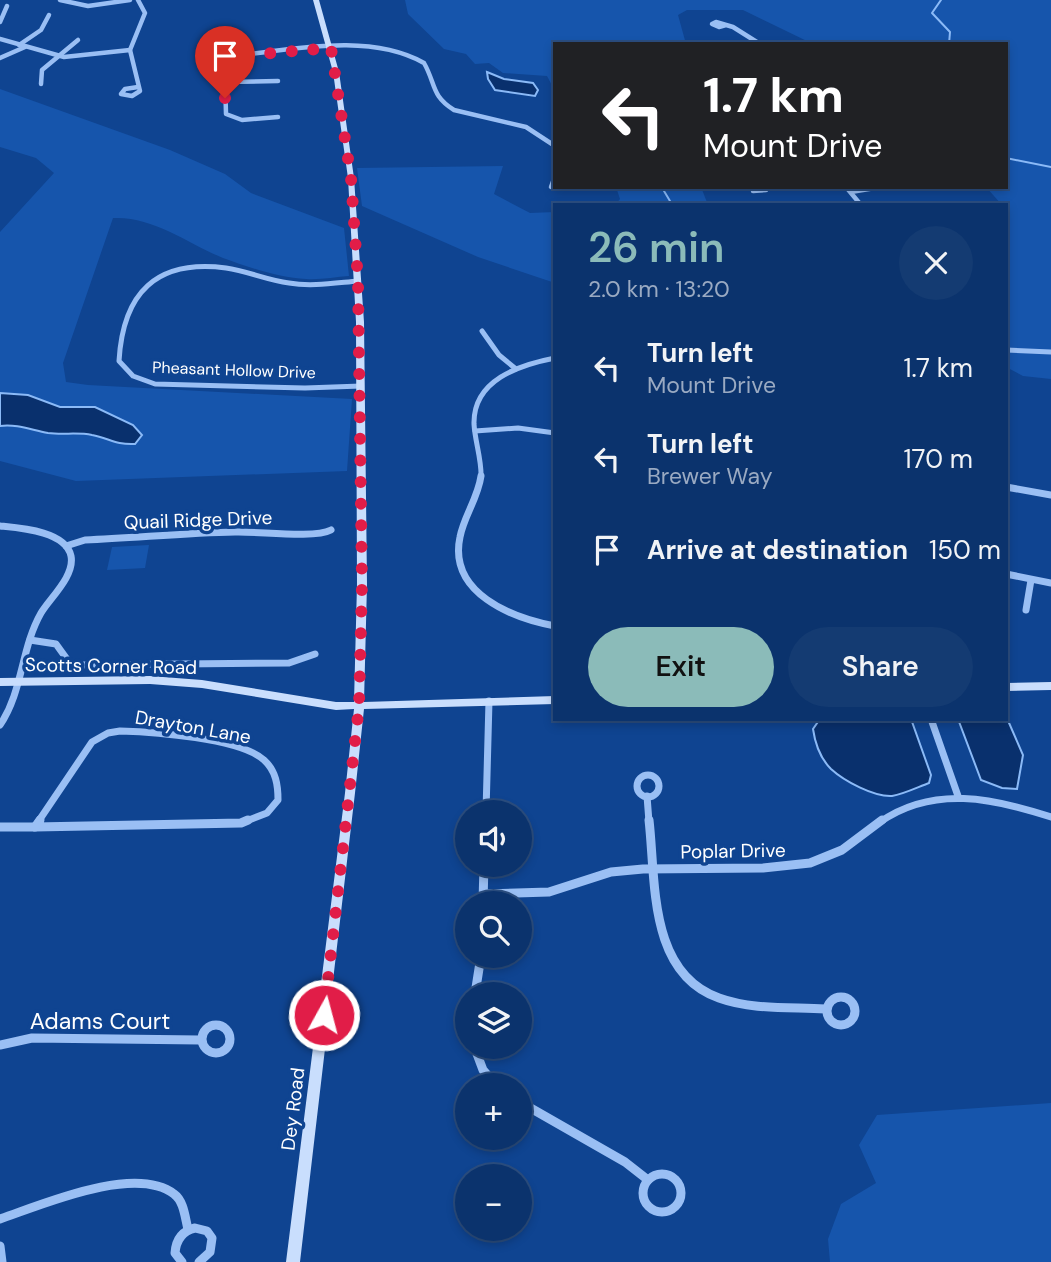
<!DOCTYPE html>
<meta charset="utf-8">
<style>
body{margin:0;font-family:"DM Sans",sans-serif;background:#143b72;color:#f1f3f6;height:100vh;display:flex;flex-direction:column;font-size:26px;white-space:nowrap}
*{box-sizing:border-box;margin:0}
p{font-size:23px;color:#9aaac2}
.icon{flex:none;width:38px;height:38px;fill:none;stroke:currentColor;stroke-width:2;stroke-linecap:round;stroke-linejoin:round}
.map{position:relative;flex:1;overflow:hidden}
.side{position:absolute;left:553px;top:203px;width:455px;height:518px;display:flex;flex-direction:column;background:#0b336d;border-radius:0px;box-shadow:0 4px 10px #0003,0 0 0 2px #2b4e80}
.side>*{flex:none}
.guide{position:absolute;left:553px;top:42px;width:455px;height:147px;border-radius:0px;box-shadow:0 4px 10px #0003,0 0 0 2px #2b4e80;background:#202124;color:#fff;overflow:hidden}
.controls{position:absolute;left:455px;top:800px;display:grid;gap:14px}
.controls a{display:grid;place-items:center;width:77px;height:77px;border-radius:50%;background:#0b336d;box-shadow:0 4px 10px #0003,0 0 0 2px #2b4e80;font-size:35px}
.pin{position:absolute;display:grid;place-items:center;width:60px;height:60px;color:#fff;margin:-72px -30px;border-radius:50% 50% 50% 0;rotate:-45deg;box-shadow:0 0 7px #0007}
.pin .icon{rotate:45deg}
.me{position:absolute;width:77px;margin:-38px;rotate:7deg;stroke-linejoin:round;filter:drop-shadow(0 0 5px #0008)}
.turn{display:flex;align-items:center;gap:24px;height:147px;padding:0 35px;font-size:32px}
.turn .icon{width:91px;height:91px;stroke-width:2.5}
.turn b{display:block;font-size:49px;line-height:60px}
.round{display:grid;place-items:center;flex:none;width:74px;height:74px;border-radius:37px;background:#143b72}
.overview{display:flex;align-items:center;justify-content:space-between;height:119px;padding:0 35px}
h1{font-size:42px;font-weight:600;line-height:52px;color:#8bbbb9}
.action{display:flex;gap:14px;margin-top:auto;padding:14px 35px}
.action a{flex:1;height:80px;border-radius:42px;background:#8bbbb9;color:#111;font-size:28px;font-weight:600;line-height:80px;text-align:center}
.action a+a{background:#143b72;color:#f1f3f6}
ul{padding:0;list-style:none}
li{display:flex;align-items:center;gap:21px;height:91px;padding:0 35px}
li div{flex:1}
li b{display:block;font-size:26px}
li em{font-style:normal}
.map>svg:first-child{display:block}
.green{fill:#1655ac}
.water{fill:#09306d;stroke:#8bbaf7;stroke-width:2}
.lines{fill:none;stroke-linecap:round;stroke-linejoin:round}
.stream{stroke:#8bbaf7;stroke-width:2}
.street-far3{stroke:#9abff4;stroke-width:4.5}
.street-far2{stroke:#9abff4;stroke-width:5}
.street-far1{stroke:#9abff4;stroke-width:7}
.street{stroke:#9abff4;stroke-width:9}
.secondary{fill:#c9defd;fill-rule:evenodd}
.route{stroke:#e11d48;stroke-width:12;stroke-dasharray:0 21.6}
.labels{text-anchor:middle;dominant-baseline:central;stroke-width:7;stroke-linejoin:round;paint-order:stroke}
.far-street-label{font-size:16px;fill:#fff;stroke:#0f4491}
.street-label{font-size:19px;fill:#fff;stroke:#0f4491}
.near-street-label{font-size:23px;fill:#fff;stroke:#0f4491}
</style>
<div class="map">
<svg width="1051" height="1262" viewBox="0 0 1051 1262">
<rect width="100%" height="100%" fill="#0f4491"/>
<!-- green -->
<g class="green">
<path d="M405,0h646v379l-28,-3 -17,-9v-162h-4l-16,-18h20v-143h-193l-70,-34h-56l-9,5 8,29h-131v47l-8,-15 -44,-3 -14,-10 -14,1 -9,-10 -22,-5 -36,-35z"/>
<path d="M0,89l170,61 55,24 26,19 93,35 5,48c-14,1 -29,4 -43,3 -27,-1 -58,-12 -83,-21 -36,-15 -70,-42 -110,-40l-50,145 3,19 22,3 264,14 -5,72 -271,10 -76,-20v-229l54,-59 -18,-15 -36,-11z"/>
<path d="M503,166l-9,28 36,19 25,-1v71l-77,-26 -116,-51 -5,-38z"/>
<path d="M616,187h85l7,18h-93l5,-6z"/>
<path d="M149,545l-4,23 -38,2 5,-23z"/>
<path d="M1051,1103v159h-221l-2,-23 13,-35 35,-21 -17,-38 18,-30z"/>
</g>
<!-- water -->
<g class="water">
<path d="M487,72l17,7 29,4 5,7 -3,6 -40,-6 -7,-11z"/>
<path d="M0,393l28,2 32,12h35l38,18 9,10 -7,9c-20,1 -26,-6 -43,-9 -14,-3 -29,0 -44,-2 -17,-3 -30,-9 -48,-7z"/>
<path d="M1006,716l17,39 -6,34 -15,-1 -21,-8 -23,-61h48z"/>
<path d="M820,719h91l20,56 -2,8c-11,4 -25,11 -37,13 -18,1 -48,-15 -61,-27 -10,-10 -16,-26 -18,-40z"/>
</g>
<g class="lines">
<!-- stream -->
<g class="stream">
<path d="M941,0l-9,13 18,19 -1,12"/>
<path d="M1006,158l45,9"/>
<path d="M665,205l5,-4 -6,-10 2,-3"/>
</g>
<!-- street-far3 -->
<g class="street-far3">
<path d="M60,0l28,6 42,-6"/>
<path d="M138,0l7,13 -15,37 10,41 -8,5 -11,-2 4,-5 13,-2"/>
<path d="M0,22l7,-16"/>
<path d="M726,25l-7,2 -7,-3 4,-2 17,5 27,17"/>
<path d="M232,37l-8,7 2,70 16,6 36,-3"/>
<path d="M0,39l64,18 66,-7"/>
<path d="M19,45l22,-15 8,-15"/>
<path d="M225,57c62,-6 142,-26 199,6 12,21 7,33 30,47l72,17 29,19"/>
<path d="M0,58l25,-11"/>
<path d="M225,82l53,-1"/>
<path d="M41,84l1,-14 36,-30"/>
<path d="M555,176l-4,11h14"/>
<path d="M753,187v4l13,-1 -2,-3"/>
<path d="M846,187l15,18"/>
<path d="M851,192l30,-5"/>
</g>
<!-- street-far2 -->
<g class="street-far2">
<path d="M358,281c-23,2 -47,6 -69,2 -22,-3 -42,-12 -63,-15 -70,-9 -103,25 -107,93l14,15 22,8 150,4 56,-2"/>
<path d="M482,331l17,24 17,14"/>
<path d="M1006,350l45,2"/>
<path d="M475,431l43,-3 37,5"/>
<path d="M481,478c1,-18 -6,-36 -7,-54 -1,-44 45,-59 81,-66"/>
</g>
<!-- street-far1 -->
<g class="street-far1">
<path d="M481,476c-3,22 -17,40 -21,61 -12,56 52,81 95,89"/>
<path d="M1006,487l45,8"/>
<path d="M0,526c20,2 66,5 71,30 4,20 -21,42 -30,57 -20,35 -18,78 -41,112"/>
<path d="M66,546l19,-6c50,-2 100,-7 150,-8 23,-1 79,7 96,-2"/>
<path d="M1006,574l45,9"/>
<path d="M1026,610l5,-30"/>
<path d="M30,640l26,4 13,18 9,3 211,-2 26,-9"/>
<path d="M931,719l27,77"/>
<circle cx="648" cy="786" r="11"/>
<path d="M647,796l2,26"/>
<path d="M486,812l3,-111"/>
<path d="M38,822l54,-80 16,-9 12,-2c33,1 120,7 144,29 12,11 14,25 14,40l-11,13 -23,9"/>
<path d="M880,822c53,-37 113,-24 171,-5"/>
</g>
<!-- street -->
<g class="street">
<path d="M40,820l-5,7 206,-4 7,-3"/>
<path d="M649,820c7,61 -1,153 70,178 33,12 71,9 106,11"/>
<path d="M0,827h35"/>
<path d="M484,894l65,-2 62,-20 32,-3 120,-1 47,-5 32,-13 40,-30"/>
<path d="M483,903l1,-39"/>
<path d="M475,994l6,-38"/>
<circle cx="841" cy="1011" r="14"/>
<circle cx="216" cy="1039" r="14"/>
<path d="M0,1045l32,-7 168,2"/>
<path d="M474,1046l9,24 13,15"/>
<path d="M520,1102l105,60 23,18"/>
<circle cx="662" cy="1193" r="19"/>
<path d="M0,1219c41,-14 135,-55 174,-25 10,7 11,24 14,35"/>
<path d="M0,1246l2,16"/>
<path d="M182,1262l-7,-9c1,-13 7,-22 20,-25l12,3 5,7 -2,14 -11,10"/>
</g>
<!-- secondary -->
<g class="secondary">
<path d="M313,0h6l20,72 15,106 10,144 3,262 -3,118 191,-6v8l-191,5 -9,84 -55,469h-14l59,-469 9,-84 -18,1 -134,-22 -52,-4 -150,2v-8l150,-2 52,4 134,22h18l3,-118 -1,-262 -8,-144 -15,-106z"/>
<path d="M1051,682v8l-45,1v-8z"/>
</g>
</g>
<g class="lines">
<!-- route -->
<path class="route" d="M225,98v-41l106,-9 20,130 7,103 4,303 -3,122 -35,309"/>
</g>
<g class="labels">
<!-- far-street labels -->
<g class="far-street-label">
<text transform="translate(234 370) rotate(2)">Pheasant Hollow Drive</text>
</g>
<!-- street labels -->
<g class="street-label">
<text transform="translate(198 520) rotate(-2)">Quail Ridge Drive</text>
<text transform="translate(111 666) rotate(1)">Scotts Corner Road</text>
<text transform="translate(193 727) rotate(10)">Drayton Lane</text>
<text transform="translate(733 851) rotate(-1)">Poplar Drive</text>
<text transform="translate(293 1109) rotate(-83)">Dey Road</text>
</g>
<!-- near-street labels -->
<g class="near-street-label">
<text x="100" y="1021">Adams Court</text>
</g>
</g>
</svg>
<div class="controls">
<a><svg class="icon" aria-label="sound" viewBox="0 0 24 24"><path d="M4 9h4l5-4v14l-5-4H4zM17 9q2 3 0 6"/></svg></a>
<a><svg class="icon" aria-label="search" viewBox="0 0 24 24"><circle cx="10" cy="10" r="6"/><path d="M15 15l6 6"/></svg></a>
<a><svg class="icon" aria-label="layers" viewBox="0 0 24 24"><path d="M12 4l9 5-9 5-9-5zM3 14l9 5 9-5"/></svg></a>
<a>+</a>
<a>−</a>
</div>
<div class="pin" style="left:225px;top:98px;background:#d93025"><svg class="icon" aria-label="arrive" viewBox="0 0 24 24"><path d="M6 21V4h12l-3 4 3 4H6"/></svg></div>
<svg class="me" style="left:324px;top:1015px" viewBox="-20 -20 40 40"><circle r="17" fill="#e11d48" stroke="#fff" stroke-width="3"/><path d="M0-11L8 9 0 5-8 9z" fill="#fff"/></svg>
<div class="guide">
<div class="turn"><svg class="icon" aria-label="left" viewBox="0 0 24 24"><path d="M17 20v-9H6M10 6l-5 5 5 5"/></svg><div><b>1.7 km</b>Mount Drive</div></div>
</div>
<section class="side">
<div class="overview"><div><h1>26 min</h1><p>2.0 km · 13:20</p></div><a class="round"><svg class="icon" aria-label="close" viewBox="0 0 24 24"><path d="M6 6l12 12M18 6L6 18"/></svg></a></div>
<ul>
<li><svg class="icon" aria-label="left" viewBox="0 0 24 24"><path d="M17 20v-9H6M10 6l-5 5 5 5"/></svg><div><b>Turn left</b><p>Mount Drive</p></div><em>1.7 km</em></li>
<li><svg class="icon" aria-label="left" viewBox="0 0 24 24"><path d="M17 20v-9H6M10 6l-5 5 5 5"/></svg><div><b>Turn left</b><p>Brewer Way</p></div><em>170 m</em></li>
<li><svg class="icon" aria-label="arrive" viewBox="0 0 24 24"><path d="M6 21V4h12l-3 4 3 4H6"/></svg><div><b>Arrive at destination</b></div><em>150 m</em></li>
</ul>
<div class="action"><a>Exit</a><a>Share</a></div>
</section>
</div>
